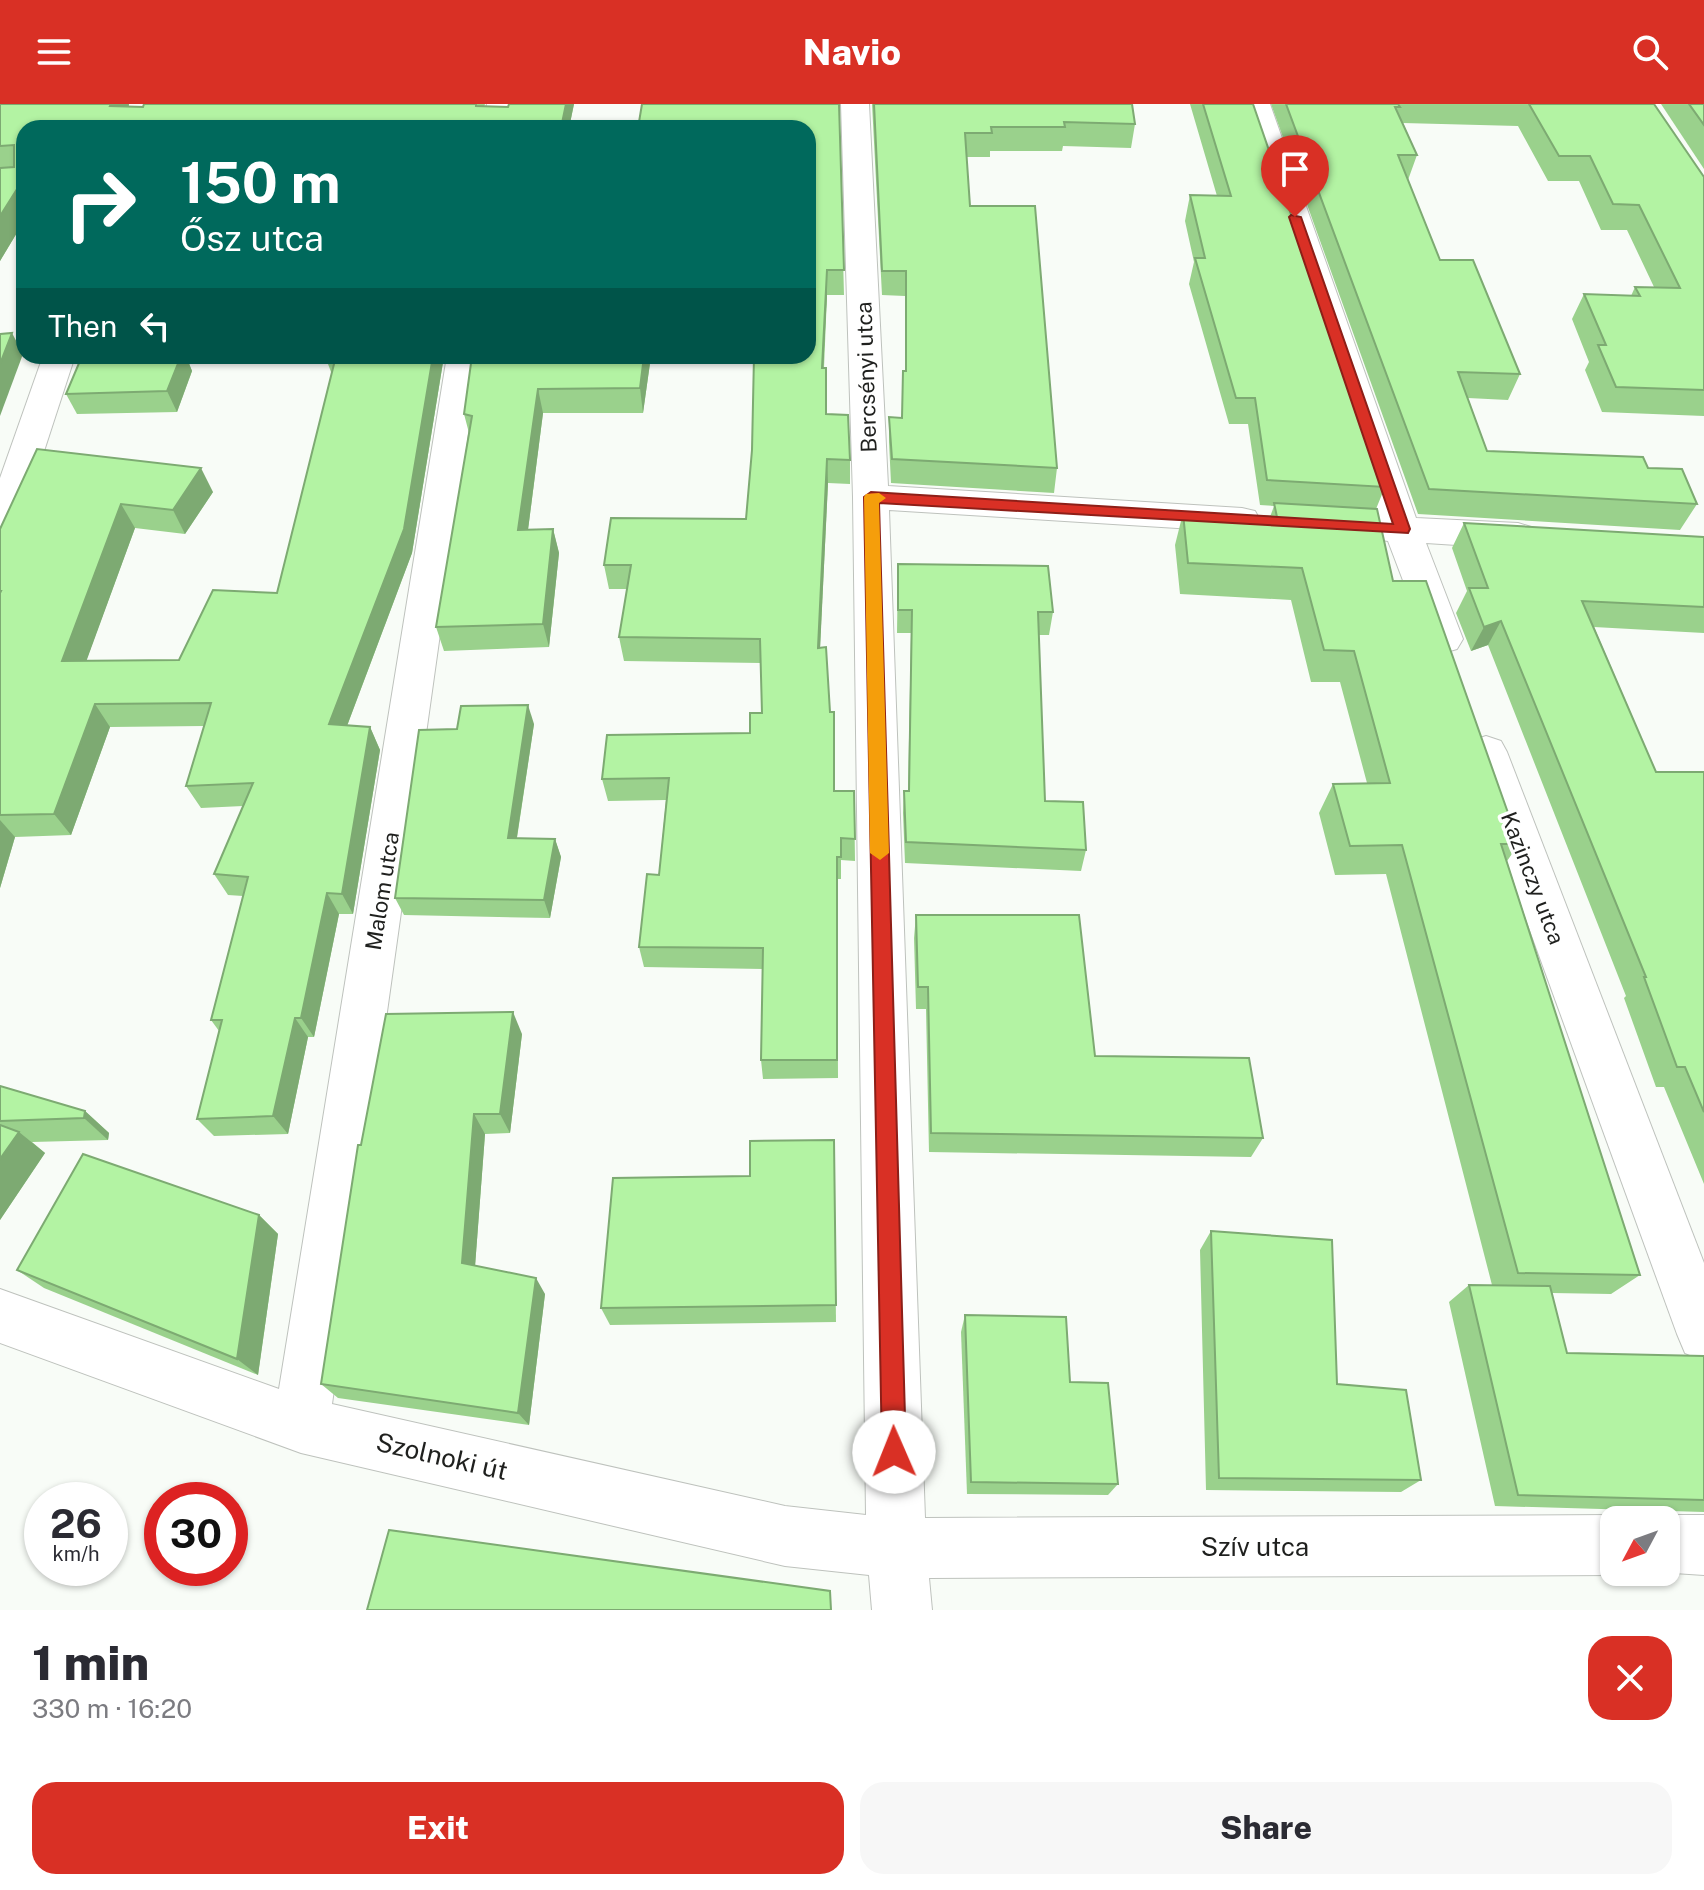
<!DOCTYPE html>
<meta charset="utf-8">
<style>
body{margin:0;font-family:"Public Sans",sans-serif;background:#f7f7f7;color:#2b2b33;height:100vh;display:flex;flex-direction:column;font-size:30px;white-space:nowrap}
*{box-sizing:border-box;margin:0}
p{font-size:26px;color:#7c7c81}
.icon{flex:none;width:44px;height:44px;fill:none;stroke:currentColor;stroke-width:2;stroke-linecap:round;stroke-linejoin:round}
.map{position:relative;height:1506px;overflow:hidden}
.details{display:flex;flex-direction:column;background:#fff;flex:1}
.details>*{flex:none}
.top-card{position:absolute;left:16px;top:16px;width:800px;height:244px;border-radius:24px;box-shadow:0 2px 6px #0004;background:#00695c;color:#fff;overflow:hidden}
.needle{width:52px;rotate:229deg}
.tools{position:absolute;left:1600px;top:1402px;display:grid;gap:16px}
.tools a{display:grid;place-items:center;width:80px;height:80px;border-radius:16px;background:#fff;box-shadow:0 2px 6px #0004;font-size:40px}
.speed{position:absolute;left:24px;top:1378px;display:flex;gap:16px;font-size:40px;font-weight:700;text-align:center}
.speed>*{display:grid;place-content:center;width:104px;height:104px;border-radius:50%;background:#fff;box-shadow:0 2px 6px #0004;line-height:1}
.speed small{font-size:20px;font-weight:400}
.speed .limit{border:12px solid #d22;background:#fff;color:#111}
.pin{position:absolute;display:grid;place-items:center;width:68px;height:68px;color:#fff;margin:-82px -34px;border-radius:50% 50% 50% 0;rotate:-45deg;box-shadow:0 0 8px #0007}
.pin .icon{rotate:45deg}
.me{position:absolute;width:88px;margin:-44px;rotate:359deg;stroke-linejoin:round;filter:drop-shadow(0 0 6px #0008)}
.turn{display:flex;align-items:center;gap:28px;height:168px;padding:0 32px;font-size:36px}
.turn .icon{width:104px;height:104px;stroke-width:2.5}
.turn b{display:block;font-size:56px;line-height:68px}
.then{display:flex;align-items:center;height:76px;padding:0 32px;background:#0003;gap:16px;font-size:30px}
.round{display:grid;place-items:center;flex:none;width:84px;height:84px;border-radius:24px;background:#f7f7f7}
.head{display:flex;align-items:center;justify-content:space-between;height:136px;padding:0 32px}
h1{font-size:48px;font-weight:800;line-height:60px}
.primary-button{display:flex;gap:16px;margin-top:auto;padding:16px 32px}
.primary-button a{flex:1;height:92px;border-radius:24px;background:#d93025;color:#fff;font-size:32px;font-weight:800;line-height:92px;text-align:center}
.primary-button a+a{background:#f7f7f7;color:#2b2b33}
header{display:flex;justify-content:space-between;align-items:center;height:104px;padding:0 32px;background:#d93025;color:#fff;font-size:36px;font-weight:800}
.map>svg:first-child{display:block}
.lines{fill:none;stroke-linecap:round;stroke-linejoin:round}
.minor-casing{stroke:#bec2bd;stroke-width:2}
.minor{fill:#fff;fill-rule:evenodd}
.wall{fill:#9ad18c}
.shaded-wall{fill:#7daa72}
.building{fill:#b3f3a3;stroke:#7daa72;stroke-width:2}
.route{fill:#d93025;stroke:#8d1f18;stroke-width:2}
.slow{fill:#f59e0b}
.labels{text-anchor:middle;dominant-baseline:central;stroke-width:7;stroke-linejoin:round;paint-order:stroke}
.street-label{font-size:22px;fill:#1f201e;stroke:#fff}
.near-street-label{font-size:26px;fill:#1f201e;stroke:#fff}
</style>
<header><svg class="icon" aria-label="menu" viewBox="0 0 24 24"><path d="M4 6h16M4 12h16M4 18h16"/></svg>Navio<svg class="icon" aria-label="search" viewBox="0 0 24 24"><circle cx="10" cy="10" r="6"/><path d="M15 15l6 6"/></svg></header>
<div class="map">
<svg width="1704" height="1506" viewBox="0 0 1704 1506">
<rect width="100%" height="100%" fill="#f8fcf7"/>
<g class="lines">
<!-- minor casing -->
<g class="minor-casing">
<g id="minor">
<path d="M487,0h28l-4,24h-28z"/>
<path d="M841,0h28l19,382 354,22 13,3 5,9 -5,9 -13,3 -353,-22 36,1008 689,-3 11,5h-11v52h7l-7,3 -685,3 3,32h-60l-3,-35 -84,-9 -484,-113 -301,-110v-54l279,100 168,-1033h32l-147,1048 453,102 81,9 -13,-1018z"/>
<path d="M1242,0h28l146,414 102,5 13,4 5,9 -5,9 -13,4 -92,-6 37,96 -6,10 -14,4 -14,-4 -41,-108 -26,-4 -5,-9 5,-9 17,-3z"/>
<path d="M43,252h32l-57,175 -5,9 -13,4v-66z"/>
<path d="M1486,632l15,5 6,11 197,511v98l-19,-8 -8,-19 -212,-582 6,-11z"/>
<path d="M1666,1411h38v60l-45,-3h7v-52h-11z"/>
</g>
</g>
<!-- minor -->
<use href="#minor" class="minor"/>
</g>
<!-- wall -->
<g class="wall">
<path d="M0,0h129v3h14l1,-3h341l-1,3h24l1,-3h65l-5,24h-545v93l-24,40z"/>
<path d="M839,0l5,191h-17l-3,73 3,46 23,46v24l-22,-1 -8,164 14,144h20l1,70 -14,-1v19h-4l1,199 -75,1 -2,-19 2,-91 -119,-2 -5,-20 20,-72 7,-75 -58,1 -6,-22 148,-46 12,-20 -1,-50 -137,-2 -5,-24 8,-48h-18l-5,-24 142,-46 62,-391z"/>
<path d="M872,0h260l3,20 -4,24 -68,-2 -1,5h-72v6h-24l4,49 87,262 -3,25 -163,-10 -2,-41v-25l13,1 3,-47v-75l-23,-1z"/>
<path d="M1190,0h63l132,383 -9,22 17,72 126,263 -12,17 133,414 -29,19 -59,-1 15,60 137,3v156l-209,-6 -46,-204 20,-17h23l-106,-411 -51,1 -16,-62 14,-29 34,-1 -27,-101h-29l-20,-82 -111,-6 -5,-49 8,-32 87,4 4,-11 -14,-1 -12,-81h-19l-40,-140 5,-22 -9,-41 5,-26 27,1z"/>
<path d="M1271,0h383l50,73v239l-102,-4 -17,-42 4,-8 -17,-43 12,-25 47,2 4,-9h19l-27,-57h-26l-22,-49h-31l-30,-55 -115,-3 14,32 -9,25 32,80 80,114 -12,26 -40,-2 19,53 161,17 49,36 -17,26 -262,-16z"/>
<path d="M1661,0h43v65z"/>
<path d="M82,252h104l6,15 -15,41 -100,2 -11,-20z"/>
<path d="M325,252h119l-32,197 -65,173 23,1 10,23 -27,164h-14l-25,123h-6l-20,97 -74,2 -17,-17 22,-88 -8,-11 32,-124 -15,-1 -14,-21 29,-68 -42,2 -15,-22 18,-60 -94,1 -39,108 -56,2 -15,51v-359l37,-80 176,43 -28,42 -50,-6 -49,133 93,-1 98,-67 55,-221h-1z"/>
<path d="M472,252h179l-8,57h-100l-15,117 25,-1 6,24 -10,94 -105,4 -8,-24 33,-194 -5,-19z"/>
<path d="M1464,419l240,14v96l-110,-6 62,145h48v412l-40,-97h-8l-32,-89 2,-2 -138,-351 -17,6 -15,-38 11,-22 -15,-43z"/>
<path d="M898,460l155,48 -4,23h-10l6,166 41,49 -5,21 -176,-8 -2,-50 1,-22h4l3,-158h-14z"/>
<path d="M534,620l-17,114 38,1 6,18 -11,61 -146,-3 -9,-17 62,-169z"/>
<path d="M916,811l179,141 168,82 -12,19 -322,-5 -3,-143h-10l-2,-71z"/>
<path d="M522,930l-12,99 -25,1 -10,132 70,28 -16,131 -191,-27 -17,-14 40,-239z"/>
<path d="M0,982l85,25 24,22 -1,7 -76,2 13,11 -45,67z"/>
<path d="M834,1036l2,182 -226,3 -9,-17 149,-132z"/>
<path d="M259,1111l19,19 -20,141 -214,-87 -27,-18z"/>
<path d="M1211,1127l126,153 84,96 -20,12 -195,-2 -6,-240z"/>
<path d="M965,1211l105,67 48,102 -10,11 -141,-1 -6,-162z"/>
</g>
<!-- shaded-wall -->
<g class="shaded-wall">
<path d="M111,0h18l-8,24 -11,-22z"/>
<path d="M566,0h8l-5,24h-8z"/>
<path d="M24,74v43l-24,40v-45z"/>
<path d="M827,166v25l-5,97v-24z"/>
<path d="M12,229l11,21 -23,62v-52z"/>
<path d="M181,252h5l6,15 -15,41 -10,-21z"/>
<path d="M433,252h11l-32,197 -73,194 -10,-23z"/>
<path d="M644,252h7l-8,57 -3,-25z"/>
<path d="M538,285l5,24 -18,140 -7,-23z"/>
<path d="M827,355l1,24 -9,188 -1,-23z"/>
<path d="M201,364l12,24 -28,42 -12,-24z"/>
<path d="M121,400l14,24 -57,156 -16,-23z"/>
<path d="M553,425l6,24 -10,94 -6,-23z"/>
<path d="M1501,517l-13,24 -17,6 13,-24z"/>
<path d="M95,600l15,23 -39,108 -17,-21z"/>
<path d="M528,601l6,19 -20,132 -6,-18z"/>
<path d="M370,623l10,23 -27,164 -11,-20z"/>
<path d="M0,716l15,17 -15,51z"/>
<path d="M555,735l6,18 -11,61 -6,-18z"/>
<path d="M327,789l12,21 -25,123 -13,-19z"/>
<path d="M513,908l9,22 -12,99 -10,-19z"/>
<path d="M295,914l13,19 -20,97 -15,-18z"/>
<path d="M85,1007l24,22 -1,7 -24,-22z"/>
<path d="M474,1010l11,20 -11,146 -12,-17z"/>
<path d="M19,1028l26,21 -45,67v-61z"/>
<path d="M259,1111l19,19 -20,141 -21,-16z"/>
<path d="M536,1174l9,16 -16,131 -11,-12z"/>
</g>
<!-- building -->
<g class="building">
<path d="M0,0h111l-1,2 33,1 1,-3h332v2l32,1 1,-3h57l-5,24h-537v50l-24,38v-48l14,-1v-22l-14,1z"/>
<path d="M642,0h197l5,166h-17l-5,98h4v46l22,1 2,45 -23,-1 -9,189 8,-1 4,65h4v79h20l1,48 -14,-1v19h-4v203h-76l2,-112 -124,-1 8,-73 12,1 10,-97 -67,1 5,-44 143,-2v-20h12l-2,-74 -141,-2 12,-72h-27l7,-47 135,1 6,-69 2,-94h54v-228h-170z"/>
<path d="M874,0h258l3,20 -71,-2 1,5h-74l1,6h-27l5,73h65l22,262 -165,-9 -3,-42 13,1 1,-47h3v-100h-24z"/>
<path d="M1203,0h50l132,383 -118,-7 -12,-82h-19l-41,-140h10l-15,-63 41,1z"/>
<path d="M1286,0h112l2,3h-5l22,48h-19l42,105h33l47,114 -62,-2 29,79 156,6 5,11 34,1 15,35 -268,-15z"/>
<path d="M1529,0h125l50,73v213l-88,-3 -18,-42h8l-22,-51 56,2 -5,-9 45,1 -41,-83 -26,-1 -23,-48h-31z"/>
<path d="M1689,0h15v21z"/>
<path d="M12,229l-12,31v-30z"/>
<path d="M82,252h99l-14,35 -101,3z"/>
<path d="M336,252h97l-29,173 -75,195 41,3 -28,167 -15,-1 -26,125h-6l-22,98 -76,3 25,-99h-11l37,-143 -34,-3 39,-91 -67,3 25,-83 -116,1 -41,110 -54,1v-222l1,-2h-1v-62l37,-80 164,19 -28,42 -52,-6 -59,157 117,-1 34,-70 64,3z"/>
<path d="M472,252h172l-4,32 -102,1 -20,141 35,-1 -10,95 -107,3 36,-211 -8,-2z"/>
<path d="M1274,399l103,6 16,72h33l93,263h-18l139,431 -122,-2 -116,-428 -52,1 -17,-62 57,-1 -36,-132 -30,-1 -22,-82 -114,-5 -5,-50 94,4z"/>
<path d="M1464,419l240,14v70l-122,-6 74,171h48v340l-19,-45h-8l-33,-90h2l-145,-356 -17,6 -15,-39h19z"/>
<path d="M898,460l150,2 5,46h-15l7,189 38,1 3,48 -180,-8 -2,-51h5l3,-181h-14z"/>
<path d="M528,601l-20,133 47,1 -11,61 -149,-2 24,-168 38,-1 4,-23z"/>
<path d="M916,811h163l16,141 154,2 14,80 -332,-5 -3,-146h-10z"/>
<path d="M513,908l-13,102h-26l-12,149 74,15 -18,135 -197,-29 37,-239h3l25,-131z"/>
<path d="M0,982l85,25 -1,7 -84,3z"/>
<path d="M0,1021l19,7 -19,27z"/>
<path d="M834,1036l2,165 -235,3 12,-130 137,-2v-35z"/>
<path d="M83,1050l176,61 -22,144 -220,-89z"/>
<path d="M1211,1127l121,9 5,144 69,6 15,90 -202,-2z"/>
<path d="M1469,1181l81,1 17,67 137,3v144l-186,-5z"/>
<path d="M965,1211l101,2 4,65 38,1 10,101 -147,-2z"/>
<path d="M389,1426l441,61 1,19h-464z"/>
</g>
<!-- route -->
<path class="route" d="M1291,111l10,2 109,312 -2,4 -529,-30 27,949 -4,9 -8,3 -8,-3 -4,-9 -18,-955 7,-5 522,32 -104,-307z"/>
<!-- slow -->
<path class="slow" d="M879,389l7,5 -7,5 10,350 -9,7 -10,-7 -6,-356 2,-3z"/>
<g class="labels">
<!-- street labels -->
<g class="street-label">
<text transform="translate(866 273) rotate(-92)">Bercsényi utca</text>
<text transform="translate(1533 774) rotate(69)">Kazinczy utca</text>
<text transform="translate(382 787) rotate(-81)">Malom utca</text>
</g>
<!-- near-street labels -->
<g class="near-street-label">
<text transform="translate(442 1352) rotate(13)">Szolnoki út</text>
<text x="1255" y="1442">Szív utca</text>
</g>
</g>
</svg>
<div class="tools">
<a><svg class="needle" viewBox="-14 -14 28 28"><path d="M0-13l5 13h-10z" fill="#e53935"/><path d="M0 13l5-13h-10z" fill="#7c7c81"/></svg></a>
</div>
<div class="speed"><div>26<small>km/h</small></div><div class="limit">30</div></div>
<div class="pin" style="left:1295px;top:113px;background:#d93025"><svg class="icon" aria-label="arrive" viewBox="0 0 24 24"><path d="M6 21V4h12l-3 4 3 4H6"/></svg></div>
<svg class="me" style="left:894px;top:1348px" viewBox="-20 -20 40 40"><circle r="19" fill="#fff"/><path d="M0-13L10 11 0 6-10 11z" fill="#d93025"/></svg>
<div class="top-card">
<div class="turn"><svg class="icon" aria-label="right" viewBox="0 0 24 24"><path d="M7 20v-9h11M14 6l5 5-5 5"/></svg><div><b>150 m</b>Ősz utca</div></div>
<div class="then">Then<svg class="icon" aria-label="left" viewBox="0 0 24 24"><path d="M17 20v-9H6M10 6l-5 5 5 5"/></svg></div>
</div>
</div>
<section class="details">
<div class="head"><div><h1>1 min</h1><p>330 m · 16:20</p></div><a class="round" style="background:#d93025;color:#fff"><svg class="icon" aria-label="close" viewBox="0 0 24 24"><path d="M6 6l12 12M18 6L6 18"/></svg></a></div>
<div class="primary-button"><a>Exit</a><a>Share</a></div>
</section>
